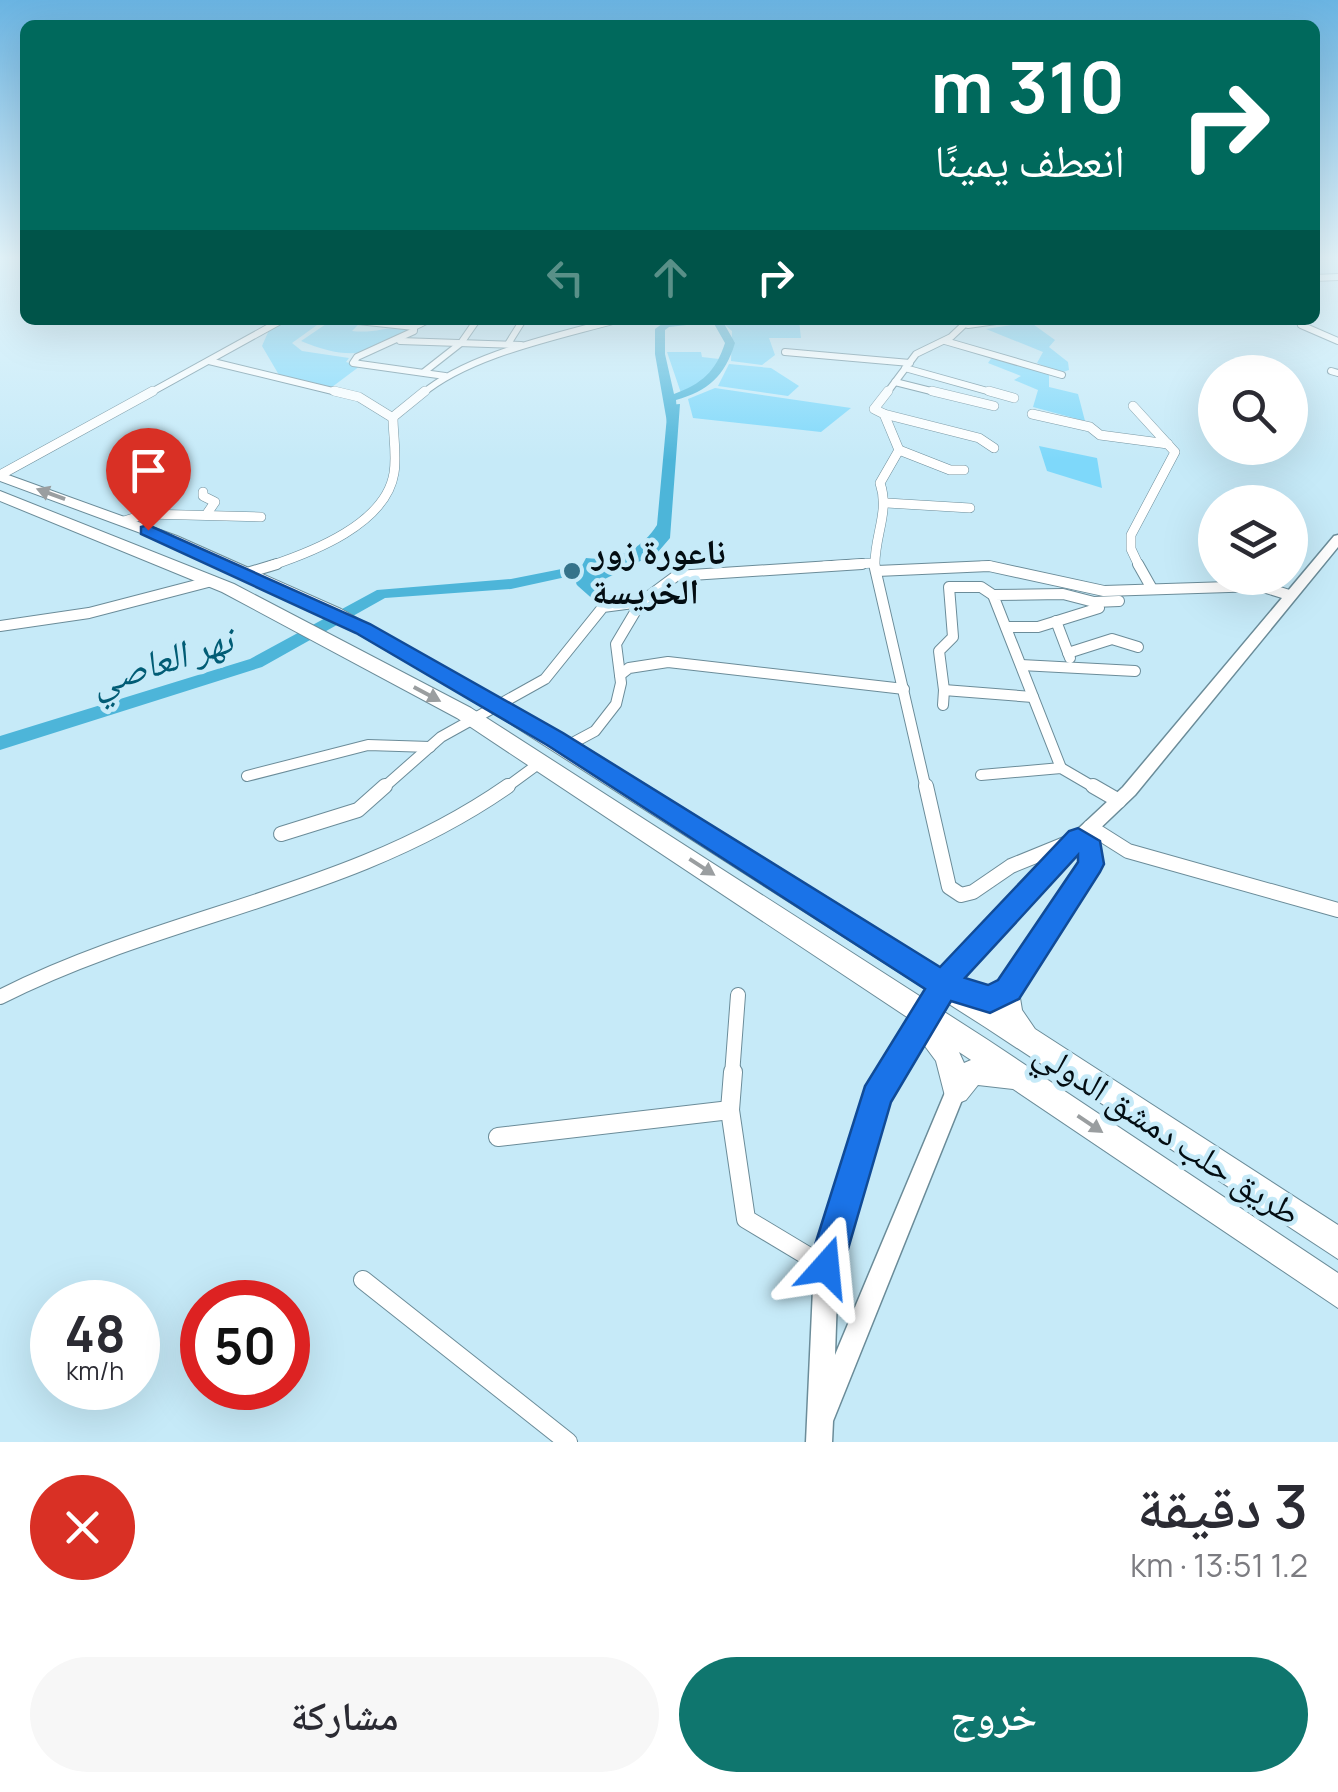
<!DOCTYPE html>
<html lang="ar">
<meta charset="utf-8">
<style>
body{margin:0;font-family:Manrope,"Noto Naskh Arabic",sans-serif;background:#f7f7f7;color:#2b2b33;direction:rtl;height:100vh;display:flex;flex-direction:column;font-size:38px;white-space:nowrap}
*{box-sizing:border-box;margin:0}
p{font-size:32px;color:#7c7c81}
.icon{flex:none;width:55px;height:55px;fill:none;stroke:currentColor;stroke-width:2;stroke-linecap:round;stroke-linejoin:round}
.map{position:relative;height:1442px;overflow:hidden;direction:ltr}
.sheet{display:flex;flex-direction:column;background:#fff;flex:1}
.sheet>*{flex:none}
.guide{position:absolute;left:20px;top:20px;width:1300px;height:305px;border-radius:15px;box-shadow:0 10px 40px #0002;direction:rtl;background:#00695c;color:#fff;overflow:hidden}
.buttons{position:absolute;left:1198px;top:355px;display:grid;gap:20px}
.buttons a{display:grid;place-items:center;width:110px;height:110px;border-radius:50%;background:#fff;box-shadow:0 10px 40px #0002;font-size:50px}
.speed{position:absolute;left:30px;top:1280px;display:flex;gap:20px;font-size:50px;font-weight:700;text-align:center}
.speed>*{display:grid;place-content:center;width:130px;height:130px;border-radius:50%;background:#fff;box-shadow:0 10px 40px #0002;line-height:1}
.speed small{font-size:25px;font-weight:400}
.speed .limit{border:15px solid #d22;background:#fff;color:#111}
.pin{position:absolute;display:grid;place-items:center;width:85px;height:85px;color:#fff;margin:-102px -42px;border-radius:50% 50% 50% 0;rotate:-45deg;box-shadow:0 0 10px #0007}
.pin .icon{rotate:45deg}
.me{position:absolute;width:110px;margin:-55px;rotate:18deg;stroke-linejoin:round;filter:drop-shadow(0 0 8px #0008)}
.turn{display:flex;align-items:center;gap:35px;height:210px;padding:0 30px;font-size:45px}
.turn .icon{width:130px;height:130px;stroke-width:2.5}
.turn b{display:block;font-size:70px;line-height:85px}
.lanes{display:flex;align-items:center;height:95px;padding:0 30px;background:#0003;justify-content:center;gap:50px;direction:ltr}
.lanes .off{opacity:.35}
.round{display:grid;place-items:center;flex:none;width:105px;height:105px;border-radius:52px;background:#f7f7f7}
.headline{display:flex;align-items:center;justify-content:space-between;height:170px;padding:0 30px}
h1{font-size:60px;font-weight:600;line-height:75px}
.button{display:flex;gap:20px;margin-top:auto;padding:20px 30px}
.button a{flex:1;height:115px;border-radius:60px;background:#0f766e;color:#fff;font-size:40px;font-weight:600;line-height:115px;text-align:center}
.button a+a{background:#f7f7f7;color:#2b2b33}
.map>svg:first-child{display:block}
.green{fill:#7ed8fa}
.water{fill:#4db5d9}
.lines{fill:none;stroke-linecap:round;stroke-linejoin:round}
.canal{stroke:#4db5d9;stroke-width:10}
.river{fill:#4db5d9;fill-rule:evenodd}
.street-far4-casing{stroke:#6b8c99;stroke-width:8}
.street-far3-casing{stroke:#6b8c99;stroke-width:10}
.street-far2-casing{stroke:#6b8c99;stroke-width:12}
.street-far1-casing{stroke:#6b8c99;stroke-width:16}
.street-casing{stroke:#6b8c99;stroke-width:20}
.secondary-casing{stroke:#6b8c99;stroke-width:3}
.highway-casing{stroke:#6b8c99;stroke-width:2}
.street-far4{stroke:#fff;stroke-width:6}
.street-far3{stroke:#fff;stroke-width:9}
.street-far2{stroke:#fff;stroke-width:10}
.street-far1{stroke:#fff;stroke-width:14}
.street{stroke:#fff;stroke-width:18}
.secondary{fill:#fff;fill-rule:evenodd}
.highway{fill:#fff;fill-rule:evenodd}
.secondary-bridge-casing{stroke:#6b8c99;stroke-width:21;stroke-linecap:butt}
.secondary-bridge{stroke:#fff;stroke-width:19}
.oneway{fill:#9a9ea0}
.route{fill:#1a73e8;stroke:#114b97;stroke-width:2.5;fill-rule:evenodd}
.poi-dot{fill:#36738a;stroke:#c6eaf8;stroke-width:4}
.labels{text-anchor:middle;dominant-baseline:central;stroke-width:9;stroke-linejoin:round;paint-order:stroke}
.poi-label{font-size:35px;font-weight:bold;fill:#030d12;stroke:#c6eaf8;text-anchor:start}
.street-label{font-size:35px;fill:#030d12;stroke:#c6eaf8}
.water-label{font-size:38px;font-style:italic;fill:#015c75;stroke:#c6eaf8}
</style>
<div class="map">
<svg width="1338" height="1442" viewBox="0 0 1338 1442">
<rect width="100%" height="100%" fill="#c6eaf8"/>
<!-- green -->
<g class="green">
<path d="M286,320h38l-32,23 10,8 47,7 -3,4 14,4 -28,21 -53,-12 -17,-29 7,-16z"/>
<path d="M332,320l28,3 -8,8c23,3 37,-6 59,-3 -37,31 -67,31 -110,13z"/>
<path d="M799,320l2,18h-32l6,17 -13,10 -31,-4 1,-30 -12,-10z"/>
<path d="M1030,322l25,18 -6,7 19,15 1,8 -9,3 -23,-10 6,-11 -57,-23z"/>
<path d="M667,352h34l1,5 17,2 -11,23 -27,11z"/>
<path d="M993,356l56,18v13l29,7 7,27 -52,-14 5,-17 -24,-10 7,-4 -33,-13z"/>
<path d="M729,364l42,4 28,18 -11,10 -70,-10z"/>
<path d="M715,388l136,20 -30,24 -128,-14 -5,-19z"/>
<path d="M1039,446l58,12 5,30 -55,-17z"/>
</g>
<!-- water -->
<path class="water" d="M680,404l-10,134 -12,14 -65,33 -17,-8 10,-19c30,4 55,-8 71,-33l11,-120z"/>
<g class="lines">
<!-- canal -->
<path class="canal" d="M581,582l18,16 20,3"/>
<!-- river -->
<g class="river">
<path d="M722,320l13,23c-10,33 -27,48 -59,57l2,25 -10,3 -13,-74v-25l11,-8zM713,322l12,21c-9,28 -23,41 -51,51l-9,-40v-24l4,-3z"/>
<path d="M602,561l5,1v6l-96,21 -126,9 -123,69 -262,83v-14l250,-77 127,-69 134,-11z"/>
</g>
<!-- street-far4 casing -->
<g class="street-far4-casing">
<g id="street-far4">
<path d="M1315,278l23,-1"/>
<path d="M349,320l65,7v4l-57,26 -4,6 92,13"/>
<path d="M968,325l35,-5"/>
<path d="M1301,325l37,16"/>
<path d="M414,327l14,-7"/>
<path d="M400,341l121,4"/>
<path d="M945,341l117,34"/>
<path d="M508,344l15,-24"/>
<path d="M785,352l125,11"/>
<path d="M209,361l136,33"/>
<path d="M905,368l93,26"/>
<path d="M1331,371l7,2"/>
<path d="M424,372l37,-29 16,-23"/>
<path d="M895,382l48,12"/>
<path d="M148,394l134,-74"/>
<path d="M422,394c48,-40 134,-57 194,-74"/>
<path d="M886,394l30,-40 35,-17 18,-17"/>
</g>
</g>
<!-- street-far3 casing -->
<g class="street-far3-casing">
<g id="street-far3">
<path d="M334,391l25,6 34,21"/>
<path d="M932,391l62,15"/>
<path d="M989,391l25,7"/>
<path d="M1133,406l42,46 -44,83v14l8,17"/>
<path d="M884,414l95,24 15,10"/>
<path d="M1032,414l58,13 10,8 68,9"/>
<path d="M899,450l51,20h14"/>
<path d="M0,475l153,-84"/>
<path d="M203,492v4l12,6 -9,13"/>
<path d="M887,503l83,5"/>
<path d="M124,521l22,-7 115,3"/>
<path d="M270,566c42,-14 116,-42 124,-93 3,-18 -1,-38 -1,-56l32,-26"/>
<path d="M824,566l50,-3"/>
<path d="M875,566c-1,-30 15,-54 5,-83l19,-33 -15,-36 -10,-5 14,-18"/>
<path d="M982,566h8"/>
</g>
</g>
<!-- street-far2 casing -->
<g class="street-far2-casing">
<g id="street-far2">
<path d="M874,564l52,225"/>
<path d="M1138,564l13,23"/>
<path d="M877,571l112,-5 115,25 156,-5 29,9"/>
<path d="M247,573l30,-9"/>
<path d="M1056,621l14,37"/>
<path d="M0,626l89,-13 123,-32"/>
<path d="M1006,627h32l61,-19 -5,-6"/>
<path d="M1068,653l44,-14 26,8"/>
<path d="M1021,665l114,6"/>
<path d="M620,675l9,-7 39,-6 236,27"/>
<path d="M944,690l-5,-39 14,-14 -4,-50h32l12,8"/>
<path d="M943,705l1,-15 89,7"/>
<path d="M567,746l28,-15 21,-27 5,-21 -5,-39 25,-42"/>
<path d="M1061,768l-68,-173 70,-1 31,8 25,-1"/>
<path d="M981,775l80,-7 36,21"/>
<path d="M247,776l121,-31 62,2"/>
<path d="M382,789l59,-52 104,-58 58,-72 38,-5 35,-26 186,-12"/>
<path d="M504,789l37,-27"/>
</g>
</g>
<!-- street-far1 casing -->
<g class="street-far1-casing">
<g id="street-far1">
<path d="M926,786l23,101 12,8 12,-3 38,-26 59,-24"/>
<path d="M1093,786l26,15"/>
<path d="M1090,827l38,24 210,59"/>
<path d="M281,834l77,-24 27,-24"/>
<path d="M0,997c168,-85 350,-101 508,-211"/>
<path d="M732,1075l6,-80"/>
</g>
</g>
<!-- street casing -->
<g class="street-casing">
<g id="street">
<path d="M733,1072l-3,38 16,109 80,48"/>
<path d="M498,1137l232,-27"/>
<path d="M363,1280l205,162"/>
</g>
</g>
<!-- secondary casing -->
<g class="secondary-casing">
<g id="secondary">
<path d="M1338,535v12l-203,248 -45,43 10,10v16l-85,131 -7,3 -7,-3 -3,-6 84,-126v-12l-3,-2 -113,121 -7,3 -7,-3 -2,-6 2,-6 98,-103 73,-68 211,-251z"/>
<path d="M912,1024l7,3 3,7 -36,67 -48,166 -3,88 114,-272 7,-3 7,3 3,7 -133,331 -1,21h-26l8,-175 52,-170 39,-70z"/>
</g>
</g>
<!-- highway casing -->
<g class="highway-casing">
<g id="highway">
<path d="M0,472l177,64 164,73 162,91 456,281 29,5 20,-9 9,3 5,30 13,19 303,196v34l-353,-232 -496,-317 -160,-93 -164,-75 -165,-61z"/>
<path d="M0,491l234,93 237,124 517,332 350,233v35l-325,-219 -35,-4 -12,15 -10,4 -10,-4 -10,-39 -23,-31 -3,-11 -453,-301 -235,-126 -222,-91zM959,1052l12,8 -7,3z"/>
</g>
</g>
<!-- street-far4 -->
<use href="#street-far4" class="street-far4"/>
<!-- street-far3 -->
<use href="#street-far3" class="street-far3"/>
<!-- street-far2 -->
<use href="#street-far2" class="street-far2"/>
<!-- street-far1 -->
<use href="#street-far1" class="street-far1"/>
<!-- street -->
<use href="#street" class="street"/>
<!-- secondary -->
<use href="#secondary" class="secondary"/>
<!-- highway -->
<use href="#highway" class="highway"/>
<!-- secondary-bridge casing -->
<g class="secondary-bridge-casing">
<path id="secondary-bridge" d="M912,1034l47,-70"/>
</g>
<!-- secondary-bridge -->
<use href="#secondary-bridge" class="secondary-bridge"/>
</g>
<!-- one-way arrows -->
<defs><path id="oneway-solid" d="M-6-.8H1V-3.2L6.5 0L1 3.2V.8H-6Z" transform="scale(2.5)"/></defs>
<g class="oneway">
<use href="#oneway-solid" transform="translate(51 494) rotate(-160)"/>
<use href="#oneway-solid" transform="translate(427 694) rotate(28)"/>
<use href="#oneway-solid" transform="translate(702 867) rotate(33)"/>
<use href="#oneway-solid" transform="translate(1090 1124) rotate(34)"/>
</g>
<!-- sky -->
<linearGradient id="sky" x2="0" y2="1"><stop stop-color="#6ab4e2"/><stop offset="0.56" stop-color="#e5f6fc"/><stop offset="1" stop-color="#e5f6fc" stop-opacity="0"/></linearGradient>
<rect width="1338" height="460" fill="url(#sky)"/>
<!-- route -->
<path class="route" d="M148,525l222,99 193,109 377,234 129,-136 9,-3 22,13 4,23 -4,8 -81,127 -29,14 -39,-12 -60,101 -52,178 -13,5 -13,-5 -5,-13 57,-181 60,-97 -378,-244 -191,-112 -215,-99v-7zM1078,855v7l-80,118 -10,5 -23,-7z"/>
<!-- markers -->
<circle class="poi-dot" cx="572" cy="571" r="10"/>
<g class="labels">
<!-- poi labels -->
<g class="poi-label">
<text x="592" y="551">ناعورة زور<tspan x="592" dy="40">الخريسة</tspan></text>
</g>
<!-- street labels -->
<g class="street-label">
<text transform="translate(1168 1132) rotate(33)">طريق حلب دمشق الدولي</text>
</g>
<!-- water labels -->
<g class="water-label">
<text transform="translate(161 659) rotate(-18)">نهر العاصي</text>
</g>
</g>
</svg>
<div class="buttons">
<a><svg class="icon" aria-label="search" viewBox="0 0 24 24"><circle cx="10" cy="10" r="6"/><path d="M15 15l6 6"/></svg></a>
<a><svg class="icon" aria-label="layers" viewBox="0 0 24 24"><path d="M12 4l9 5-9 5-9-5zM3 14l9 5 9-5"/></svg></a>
</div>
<div class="speed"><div>48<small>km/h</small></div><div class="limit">50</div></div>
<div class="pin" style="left:148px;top:530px;background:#d93025"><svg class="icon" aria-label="arrive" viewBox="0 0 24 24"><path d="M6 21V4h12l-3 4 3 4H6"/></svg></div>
<svg class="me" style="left:826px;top:1267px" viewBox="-20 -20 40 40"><path d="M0-17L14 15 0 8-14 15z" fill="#1a73e8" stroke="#fff" stroke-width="4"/></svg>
<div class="guide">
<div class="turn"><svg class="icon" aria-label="right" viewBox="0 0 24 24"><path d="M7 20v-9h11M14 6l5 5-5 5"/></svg><div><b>310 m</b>انعطف يمينًا</div></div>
<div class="lanes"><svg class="icon off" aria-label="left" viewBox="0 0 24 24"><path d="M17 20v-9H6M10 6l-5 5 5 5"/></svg><svg class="icon off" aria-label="ahead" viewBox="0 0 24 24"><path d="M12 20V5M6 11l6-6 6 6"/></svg><svg class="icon" aria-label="right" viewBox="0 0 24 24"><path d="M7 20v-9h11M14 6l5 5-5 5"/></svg></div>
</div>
</div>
<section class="sheet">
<div class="headline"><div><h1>3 دقيقة</h1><p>1.2 km · 13:51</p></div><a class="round" style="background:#d93025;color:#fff"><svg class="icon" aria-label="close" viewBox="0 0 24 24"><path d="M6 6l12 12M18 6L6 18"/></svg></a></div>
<div class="button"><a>خروج</a><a>مشاركة</a></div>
</section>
